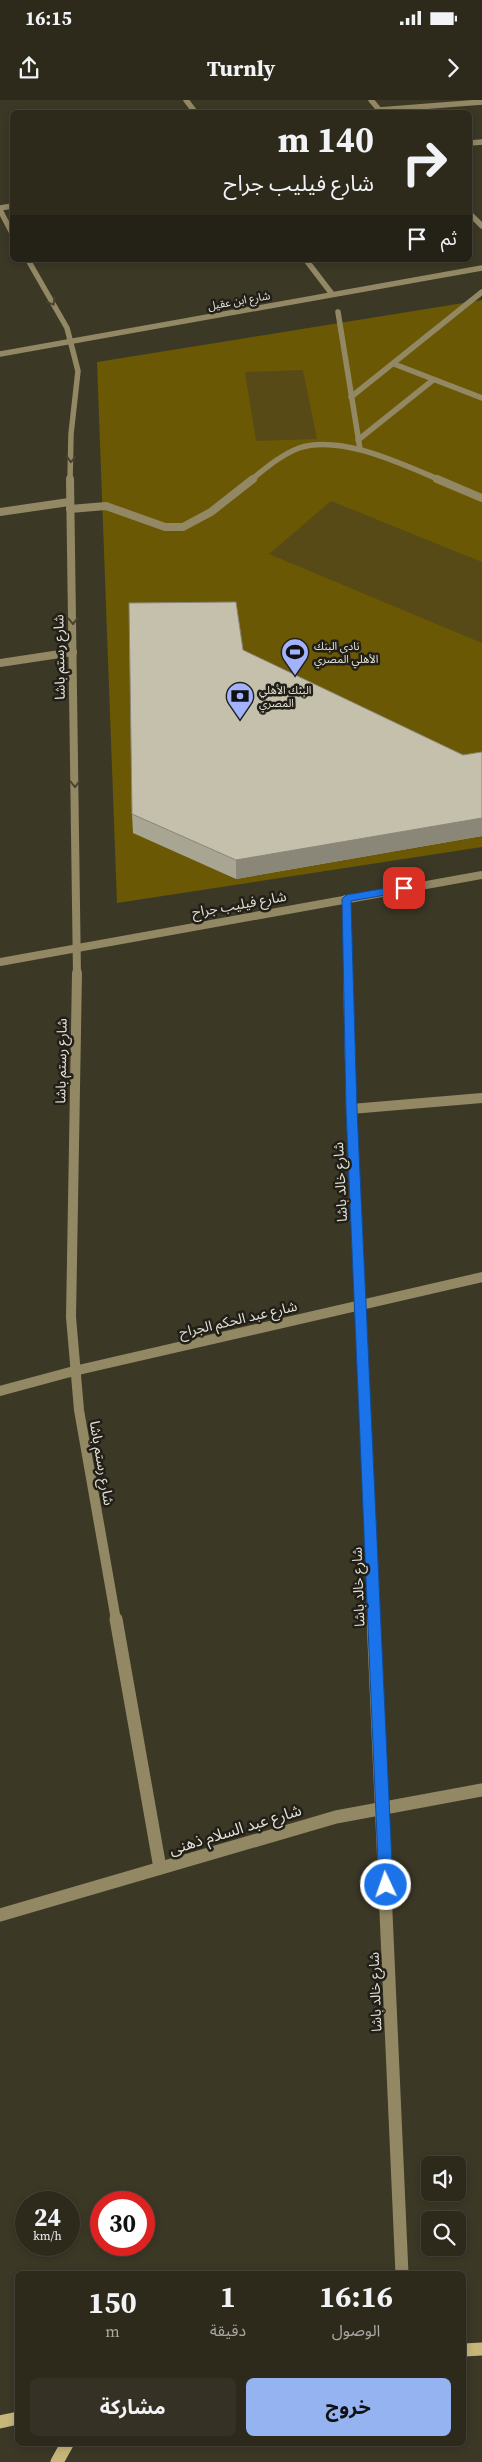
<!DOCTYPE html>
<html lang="ar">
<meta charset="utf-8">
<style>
body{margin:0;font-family:"Source Serif 4","Noto Sans Arabic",serif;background:#353225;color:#f1f3f6;direction:rtl;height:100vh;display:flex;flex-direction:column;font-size:19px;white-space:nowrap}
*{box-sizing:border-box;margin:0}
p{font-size:16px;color:#a7a7a3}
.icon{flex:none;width:28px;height:28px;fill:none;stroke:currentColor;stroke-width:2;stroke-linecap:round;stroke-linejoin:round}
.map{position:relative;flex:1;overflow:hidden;direction:ltr}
.drawer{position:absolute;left:15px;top:2171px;width:451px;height:175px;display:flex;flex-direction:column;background:#2d2a1c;border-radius:8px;box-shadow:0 2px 8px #0003,0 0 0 1px #48463b;direction:rtl}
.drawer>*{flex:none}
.top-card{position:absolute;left:10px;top:10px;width:462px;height:152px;border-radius:8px;box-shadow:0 2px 8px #0003,0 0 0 1px #48463b;direction:rtl;background:#2d2a1c;color:#f1f3f6;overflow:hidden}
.buttons{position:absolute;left:421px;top:2056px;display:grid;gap:10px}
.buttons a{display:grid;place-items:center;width:45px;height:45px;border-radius:8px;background:#2d2a1c;box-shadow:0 2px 8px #0003,0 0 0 1px #48463b;font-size:25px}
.speed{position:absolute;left:15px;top:2091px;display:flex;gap:10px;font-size:25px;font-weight:700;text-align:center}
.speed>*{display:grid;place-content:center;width:65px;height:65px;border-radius:50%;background:#2d2a1c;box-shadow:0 2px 8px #0003,0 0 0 1px #48463b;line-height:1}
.speed small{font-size:12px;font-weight:400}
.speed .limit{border:8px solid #d22;background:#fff;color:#111}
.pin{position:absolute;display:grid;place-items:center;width:42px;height:42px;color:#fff;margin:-21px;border-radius:10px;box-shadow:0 2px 8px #0006}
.me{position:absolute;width:55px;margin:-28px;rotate:357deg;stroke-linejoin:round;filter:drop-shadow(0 0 4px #0008)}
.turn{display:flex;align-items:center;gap:18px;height:105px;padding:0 15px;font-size:22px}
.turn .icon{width:65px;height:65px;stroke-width:2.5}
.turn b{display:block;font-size:35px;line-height:42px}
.then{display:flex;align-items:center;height:48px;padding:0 15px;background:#0003;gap:10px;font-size:19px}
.eta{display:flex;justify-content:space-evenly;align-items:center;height:85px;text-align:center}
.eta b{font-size:30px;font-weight:700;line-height:35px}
.button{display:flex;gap:10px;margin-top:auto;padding:10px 15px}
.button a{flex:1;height:58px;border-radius:8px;background:#95b2f1;color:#111;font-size:20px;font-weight:700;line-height:58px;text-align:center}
.button a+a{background:#353225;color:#f1f3f6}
.status{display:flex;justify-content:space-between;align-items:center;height:35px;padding:0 25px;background:#2d2a1c;direction:ltr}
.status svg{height:14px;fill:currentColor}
header{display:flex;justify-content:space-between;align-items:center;height:65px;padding:0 15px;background:#2d2a1c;font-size:22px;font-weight:700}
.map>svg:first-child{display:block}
.green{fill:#6a5804}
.water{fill:#584a17}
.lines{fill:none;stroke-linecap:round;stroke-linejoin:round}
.lane-far1{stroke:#938864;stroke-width:5.5}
.lane{stroke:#938864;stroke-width:8}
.street-far3{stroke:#938864;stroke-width:5.5}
.street-far2{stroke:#938864;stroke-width:8}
.street-far1{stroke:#938864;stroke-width:10}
.street{stroke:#938864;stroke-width:13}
.secondary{stroke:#c6b67a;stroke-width:13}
.wall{fill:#a9a593}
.shaded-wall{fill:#8a8678}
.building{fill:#c5c0ab;stroke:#8a8678}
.oneway{stroke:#494432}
.route{fill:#1a73e8;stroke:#114b97}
.labels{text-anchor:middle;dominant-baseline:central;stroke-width:5;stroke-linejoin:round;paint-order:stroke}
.far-street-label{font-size:11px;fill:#e3e1d6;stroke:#211f17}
.far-poi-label{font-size:11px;fill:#e3e1d6;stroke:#211f17;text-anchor:start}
.street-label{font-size:14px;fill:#e3e1d6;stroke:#211f17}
.near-street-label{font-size:16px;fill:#e3e1d6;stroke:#211f17}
</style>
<div class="status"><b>16:15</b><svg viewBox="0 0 49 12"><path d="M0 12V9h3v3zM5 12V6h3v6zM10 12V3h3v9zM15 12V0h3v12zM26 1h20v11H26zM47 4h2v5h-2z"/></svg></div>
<header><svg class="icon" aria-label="forward" viewBox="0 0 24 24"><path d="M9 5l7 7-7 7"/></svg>Turnly<svg class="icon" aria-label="share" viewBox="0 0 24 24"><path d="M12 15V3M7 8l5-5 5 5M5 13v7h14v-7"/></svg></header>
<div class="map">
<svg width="482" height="2362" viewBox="0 0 482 2362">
<rect width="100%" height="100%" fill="#3c3826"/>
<!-- green -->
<path class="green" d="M482,200v547l-365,56 -20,-541z"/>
<!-- water -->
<g class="water">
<path d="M303,270l14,69 -61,2 -11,-69z"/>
<path d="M331,401l151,61v81l-213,-89z"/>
</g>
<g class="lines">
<!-- lane-far1 -->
<g class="lane-far1">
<path d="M338,212l22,137"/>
<path d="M394,264l88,34"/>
<path d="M351,297l131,-105"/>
<path d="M358,340l75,-60"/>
<path d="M251,380c15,-12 30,-25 48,-32 41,-14 103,16 141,32"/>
</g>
<!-- lane -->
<g class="lane">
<path d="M437,379l45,19"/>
<path d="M70,409l36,-3 59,21h18l28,-15 42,-33"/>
</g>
<!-- street-far3 -->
<g class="street-far3">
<path d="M186,0l9,12"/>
<path d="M371,0l10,12"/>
<path d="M379,10l103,-8"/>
<path d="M470,43l12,-1"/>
<path d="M0,108l12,-2"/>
<path d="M0,110l12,23"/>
<path d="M470,114l12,12"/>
<path d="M28,160l39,68 11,43 -7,63 -1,46"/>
<path d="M306,160l26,34"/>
<path d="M0,254l482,-86"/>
</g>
<!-- street-far2 -->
<g class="street-far2">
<path d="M70,379l7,496"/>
<path d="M0,412l69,-10"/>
<path d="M0,563l73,-11"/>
<path d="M346,799l2,76"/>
<path d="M0,862l482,-87"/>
</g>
<!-- street-far1 -->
<g class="street-far1">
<path d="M77,873l-6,344 8,93 37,210"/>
<path d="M348,873l3,136 22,511"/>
<path d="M351,1009l131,-11"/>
<path d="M0,1291l74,-20 408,-94"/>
</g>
<!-- street -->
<g class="street">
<path d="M116,1519l44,249"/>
<path d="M373,1519l29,655"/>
<path d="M0,1815l336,-98 146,-27"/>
</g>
<!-- secondary -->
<g class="secondary">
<path d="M464,2250l18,-1"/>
<path d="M0,2322l18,-4"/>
<path d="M57,2362l10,-18"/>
</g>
</g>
<!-- wall -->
<path class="wall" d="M243,550l220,105 19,-3v84l-246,43 -103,-46 -1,-19z"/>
<!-- shaded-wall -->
<path class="shaded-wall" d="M482,718v18l-246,43v-19z"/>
<!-- building -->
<path class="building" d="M236,502l7,48 220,105 19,-3v66l-246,42 -104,-46 -3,-211z"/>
<!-- one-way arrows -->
<defs><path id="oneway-chevron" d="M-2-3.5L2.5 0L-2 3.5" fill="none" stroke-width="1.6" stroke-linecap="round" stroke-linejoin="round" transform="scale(1.25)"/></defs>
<g class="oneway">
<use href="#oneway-chevron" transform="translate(52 202) rotate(59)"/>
<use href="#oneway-chevron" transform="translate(71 359) rotate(92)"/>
<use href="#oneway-chevron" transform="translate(73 521) rotate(89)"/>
<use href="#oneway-chevron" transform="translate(75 684) rotate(89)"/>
</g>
<!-- route -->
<path class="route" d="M404,785l4,1v5l-57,10 6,208 36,776 -2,5 -5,2 -5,-2 -2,-5 -33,-776 -4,-210 4,-4z"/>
<!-- icons -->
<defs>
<g id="stadium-pin" transform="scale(1.4375)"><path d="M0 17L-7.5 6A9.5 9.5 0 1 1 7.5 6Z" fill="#a2b2fd" stroke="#211f17"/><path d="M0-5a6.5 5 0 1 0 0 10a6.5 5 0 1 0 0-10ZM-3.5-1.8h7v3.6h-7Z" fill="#111"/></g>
<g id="bank-pin" transform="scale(1.4375)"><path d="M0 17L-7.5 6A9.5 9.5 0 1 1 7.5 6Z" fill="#a2b2fd" stroke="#211f17"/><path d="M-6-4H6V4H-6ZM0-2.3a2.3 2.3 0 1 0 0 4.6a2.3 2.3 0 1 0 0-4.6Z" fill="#111"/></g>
</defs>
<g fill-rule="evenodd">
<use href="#stadium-pin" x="295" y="552"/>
<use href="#bank-pin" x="240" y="596"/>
</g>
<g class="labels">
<!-- far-street labels -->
<g class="far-street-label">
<text transform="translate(239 201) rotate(-10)">شارع ابن عقيل</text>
</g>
<!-- far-poi labels -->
<g class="far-poi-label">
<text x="314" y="546">نادي البنك<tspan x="314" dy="13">الأهلي المصري</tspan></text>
<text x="259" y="590">البنك الأهلي<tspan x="259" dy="13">المصري</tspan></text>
</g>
<!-- street labels -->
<g class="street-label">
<text transform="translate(59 557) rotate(-91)">شارع رستم باشا</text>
<text transform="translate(239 804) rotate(-10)">شارع فيليب جراح</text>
<text transform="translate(61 961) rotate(-89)">شارع رستم باشا</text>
<text transform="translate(340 1082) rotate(-93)">شارع خالد باشا</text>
<text transform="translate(238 1219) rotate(-13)">شارع عبد الحكم الجراح</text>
<text transform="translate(102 1363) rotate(80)">شارع رستم باشا</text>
<text transform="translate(358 1487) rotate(-92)">شارع خالد باشا</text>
<text transform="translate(375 1892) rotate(-92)">شارع خالد باشا</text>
</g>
<!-- near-street labels -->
<g class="near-street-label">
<text transform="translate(235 1729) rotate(-17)">شارع عبد السلام ذهنى</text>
</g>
</g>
</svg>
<div class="buttons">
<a><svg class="icon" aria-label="sound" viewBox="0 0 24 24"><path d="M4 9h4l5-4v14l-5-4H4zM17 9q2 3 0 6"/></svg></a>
<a><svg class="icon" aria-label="search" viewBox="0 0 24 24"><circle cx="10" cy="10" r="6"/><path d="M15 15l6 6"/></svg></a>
</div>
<div class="speed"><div>24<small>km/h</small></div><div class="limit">30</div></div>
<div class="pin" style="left:404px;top:788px;background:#d93025"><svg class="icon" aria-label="arrive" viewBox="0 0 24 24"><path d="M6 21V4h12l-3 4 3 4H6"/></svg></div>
<svg class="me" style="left:386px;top:1785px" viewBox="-20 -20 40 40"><circle r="17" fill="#1a73e8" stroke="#fff" stroke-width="3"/><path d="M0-11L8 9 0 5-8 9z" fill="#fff"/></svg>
<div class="top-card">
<div class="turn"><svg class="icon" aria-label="right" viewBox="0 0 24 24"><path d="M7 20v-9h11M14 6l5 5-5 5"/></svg><div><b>140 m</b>شارع فيليب جراح</div></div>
<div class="then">ثم<svg class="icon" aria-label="arrive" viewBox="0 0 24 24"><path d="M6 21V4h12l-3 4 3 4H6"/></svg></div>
</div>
<section class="drawer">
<div class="eta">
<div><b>16:16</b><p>الوصول</p></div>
<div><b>1</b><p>دقيقة</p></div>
<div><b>150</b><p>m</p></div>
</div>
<div class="button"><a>خروج</a><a>مشاركة</a></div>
</section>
</div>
